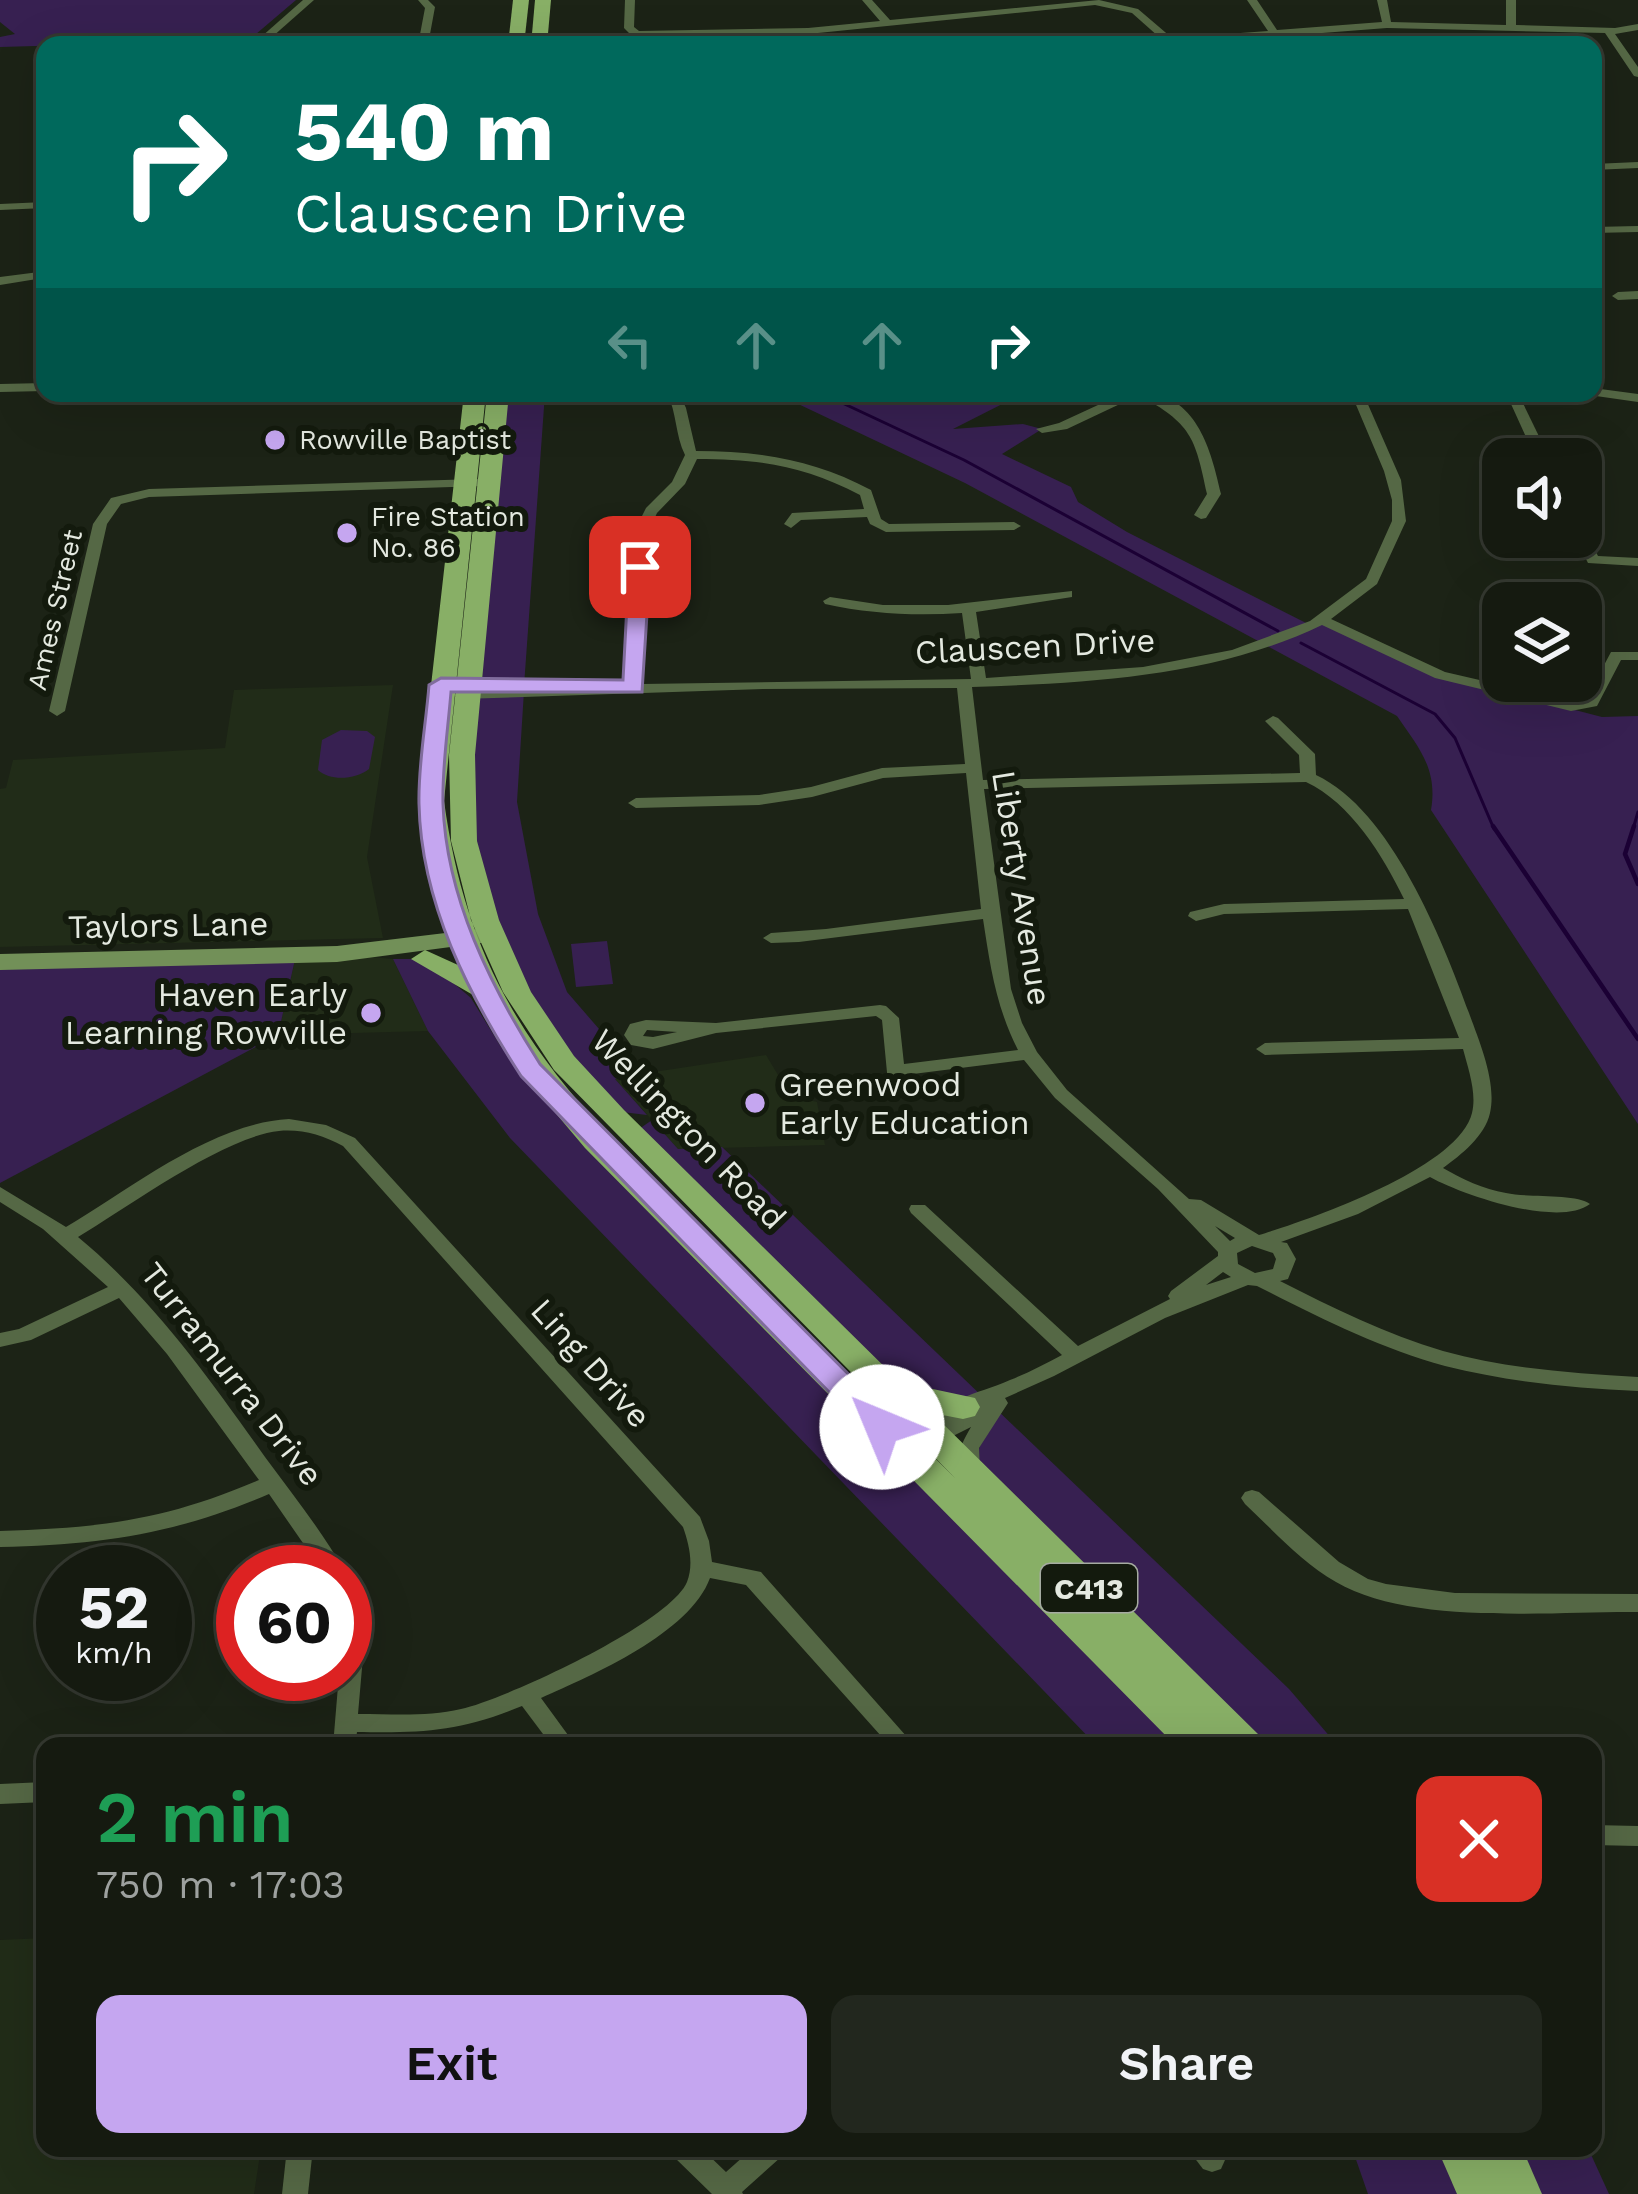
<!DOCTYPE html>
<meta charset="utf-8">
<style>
body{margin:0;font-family:"Work Sans",sans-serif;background:#22271e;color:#f1f3f6;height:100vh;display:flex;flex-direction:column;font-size:45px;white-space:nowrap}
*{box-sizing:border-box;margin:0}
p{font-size:39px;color:#9da19f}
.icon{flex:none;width:66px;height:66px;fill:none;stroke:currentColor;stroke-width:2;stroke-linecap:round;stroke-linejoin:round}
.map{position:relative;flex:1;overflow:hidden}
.panel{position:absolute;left:36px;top:1737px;width:1566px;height:420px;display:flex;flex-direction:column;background:#151a10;border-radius:24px;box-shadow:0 12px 48px #0002,0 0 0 3px #343830}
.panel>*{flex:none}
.hud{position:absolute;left:36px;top:36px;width:1566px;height:366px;border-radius:24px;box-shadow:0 12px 48px #0002,0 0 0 3px #343830;background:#00695c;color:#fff;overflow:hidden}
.tools{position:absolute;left:1482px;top:438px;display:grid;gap:24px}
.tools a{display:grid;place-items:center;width:120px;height:120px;border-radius:24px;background:#151a10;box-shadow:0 12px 48px #0002,0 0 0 3px #343830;font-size:60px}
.speed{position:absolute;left:36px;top:1545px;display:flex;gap:24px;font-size:60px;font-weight:700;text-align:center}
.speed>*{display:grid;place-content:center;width:156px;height:156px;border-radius:50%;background:#151a10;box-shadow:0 12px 48px #0002,0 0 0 3px #343830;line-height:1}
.speed small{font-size:30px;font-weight:400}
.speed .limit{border:18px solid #d22;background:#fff;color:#111}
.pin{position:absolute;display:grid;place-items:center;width:102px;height:102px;color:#fff;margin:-51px;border-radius:24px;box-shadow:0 6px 18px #0006}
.me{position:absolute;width:132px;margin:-66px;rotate:315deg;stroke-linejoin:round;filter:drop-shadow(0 0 9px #0008)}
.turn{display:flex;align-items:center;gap:42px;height:252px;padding:0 60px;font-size:54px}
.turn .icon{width:156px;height:156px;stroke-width:2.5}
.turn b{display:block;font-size:84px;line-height:102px}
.lanes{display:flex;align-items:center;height:114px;padding:0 60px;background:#0003;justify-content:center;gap:60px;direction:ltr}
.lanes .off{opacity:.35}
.round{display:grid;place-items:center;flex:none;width:126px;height:126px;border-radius:24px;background:#22271e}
.overview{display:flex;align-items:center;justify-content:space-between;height:204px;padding:0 60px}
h1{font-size:72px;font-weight:600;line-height:90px;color:#1e9e55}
.primary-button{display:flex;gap:24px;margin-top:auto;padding:24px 60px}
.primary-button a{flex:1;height:138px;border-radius:24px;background:#c5a6f0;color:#111;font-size:48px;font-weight:600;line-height:138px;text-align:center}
.primary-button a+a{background:#22271e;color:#f1f3f6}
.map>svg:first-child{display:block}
.built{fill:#212c18}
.green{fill:#372051}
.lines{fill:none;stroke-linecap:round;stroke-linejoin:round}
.stream-far1{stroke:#1b0034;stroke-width:3}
.stream{stroke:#1b0034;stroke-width:4.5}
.minor{fill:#556845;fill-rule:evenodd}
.secondary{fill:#729058;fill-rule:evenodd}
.primary{fill:#88af66;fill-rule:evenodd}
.route{fill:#c5a6f0;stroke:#806c9c;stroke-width:3}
.poi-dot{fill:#c5a6f0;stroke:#131a0d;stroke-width:4.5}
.labels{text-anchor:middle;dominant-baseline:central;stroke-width:12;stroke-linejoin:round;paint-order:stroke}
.far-poi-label{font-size:27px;fill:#e4e9e0;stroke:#131a0d;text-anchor:start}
.far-street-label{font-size:27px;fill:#e4e9e0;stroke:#131a0d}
.shield{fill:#131a0d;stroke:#a5aba1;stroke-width:3}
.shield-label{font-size:30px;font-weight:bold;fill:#e4e9e0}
.street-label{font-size:33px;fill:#e4e9e0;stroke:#131a0d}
.poi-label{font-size:33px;fill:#e4e9e0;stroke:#131a0d;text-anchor:end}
</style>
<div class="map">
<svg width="1638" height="2194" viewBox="0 0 1638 2194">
<rect width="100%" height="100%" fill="#1c2316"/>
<!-- built -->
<g class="built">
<path d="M393,685l-26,172 16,81 -383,9v-158l6,-1 7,-28 212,-12 9,-58z"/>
<path d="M337,954l56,5 35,72 -150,4 18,-80z"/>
<path d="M766,1055l24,40 27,7 8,43 -147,4 -64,-71z"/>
<path d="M45,1938v210h216l-7,46h-254v-254z"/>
</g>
<!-- green -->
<g class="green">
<path d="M0,0h296l-47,40 -249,7v-10l15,-3 -15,-12z"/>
<path d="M498,393h47l-21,293 -56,-2z"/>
<path d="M775,393h249l-71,36 70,-5 19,5 -40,25 69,33 7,15 49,30 181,92 12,-5 120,56 162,42 36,-1v408l-207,-314c7,-41 -12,-62 -34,-94l-432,-233z"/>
<path d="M524,691l-7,111 21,112 29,78 71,82 -23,5 32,36 -25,-3 -81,-82 -68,-146 -6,-189z"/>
<path d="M341,730l26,1 8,6 -6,32c-13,10 -38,13 -51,1l4,-30z"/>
<path d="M607,941l6,43 -37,3 -5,-43z"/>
<path d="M296,955l-18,80 -278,148v-221z"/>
<path d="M393,959h32l46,39 30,49 30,23 669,676h-103l-587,-608 -82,-107z"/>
<path d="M652,1120l26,29 44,-2 263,252 -93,-6 -260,-259z"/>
<path d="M994,1407l295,282 49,57h-93l-274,-275z"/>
<path d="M1352,2148h107l20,46h-111z"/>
<path d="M1500,2148h88l21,46h-89z"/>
</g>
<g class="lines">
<!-- stream-far1 -->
<g class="stream-far1">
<path d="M821,393l143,67 314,171"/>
<path d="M1301,643l134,71 20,24 39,91"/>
<path d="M1633,829l5,-17"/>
</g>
<!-- stream -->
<g class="stream">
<path d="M1493,826l145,213"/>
<path d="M1634,826l-9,28 13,30"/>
</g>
<!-- minor -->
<g class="minor">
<path d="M303,0h11l-51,45h-11z"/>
<path d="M418,0h10l7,7 -7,38h-10l7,-37z"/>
<path d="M625,0h10l-1,27 5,4 169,-3 72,-7 -18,-21h10l18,20 209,-20 39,9 34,29 96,-7 -21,-31h10l20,30 105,-8 -5,-22h10l4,22 115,3v-25h10v25l99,3 23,-4v6l-23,4 23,33v10l-4,-1 -29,-43 -218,-5 -219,17 -36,-32 -37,-8 -287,29 -166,3 -6,3 -1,5h-10l1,-7 5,-3 -7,-7z"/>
<path d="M1638,162v6l-45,2v-6z"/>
<path d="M45,202v6l-45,2v-6z"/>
<path d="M1638,226v6l-45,1v-6z"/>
<path d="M39,272l6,4 -2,2 -43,7v-8z"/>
<path d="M1638,291v8l-20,1 -6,-4 6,-4z"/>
<path d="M45,383v8l-45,1v-8z"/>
<path d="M1593,388l45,6v8l-49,-7 4,-2z"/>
<path d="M667,393h12l7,15 10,43c64,0 118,9 175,39l10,29 8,5 125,-2 7,4 -7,4 -128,2 -16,-8 -3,-7 -66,3 -10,8 -7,-4 8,-11 72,-4 -4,-14c-56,-29 -100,-36 -163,-36l-12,25 -28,29 -8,17 -7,154 329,-5 -9,-66c-46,3 -92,1 -137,-9l-2,-3 7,-4 53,8h65l124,-14v6l-96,15 10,66 157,-11 89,-17 78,-29 56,-42 26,-58v-21l-8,-29 -33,-78h12l38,87 5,41 -29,63 -46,35 114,53 126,29 15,-2 25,-47h27v8h-17l-24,46 -26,5 -136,-33 -113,-53c-108,52 -232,58 -350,62l11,93 317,-7 -1,-18 -34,-34 8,-5 5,2 37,36 1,21c75,35 126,164 153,238 10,28 28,69 21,100 -5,23 -29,42 -47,55 19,11 40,21 63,25 22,5 70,0 84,11 -31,24 -128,-9 -160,-27l-72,37 -77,28 6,1 9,16 -8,20 -8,2c53,27 106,53 163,70 64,18 130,22 195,26v14c-65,-3 -129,-9 -193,-25 -66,-18 -127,-49 -188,-80l-9,-1 -83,33 -111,58 -49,22 3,5 -29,45 1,23 -3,5 -7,3 -7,-3c-9,-18 -2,-32 8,-49l-26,13 -21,-3 -3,-5c20,-34 55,-37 89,-52 18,-7 35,-16 52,-25l-151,-142 -2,-4 2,-4h14l153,141 92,-47 -2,-3 3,-5 47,-35v-4l-60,-63 -103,-91 -31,-38 -119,15 1,8 -9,6 -9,-6 -6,-63 -6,-4 -160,17 -63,16 -22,-4 -7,-10 6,-11 16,-4 70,3 164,-18 6,1 13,12 5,46 114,-14c-22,-43 -28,-85 -35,-131l-184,23 -28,1 -8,-5 8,-5 55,-4 155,-20 -15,-136 -83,5 -71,19 -53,8 -123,3 -8,-5 8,-5 123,-3 52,-8 71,-19 83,-4 -8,-76 -194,1 -302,10 -7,-4 7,-4 166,-6 8,-155 11,-22 26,-26 13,-27c-10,-20 -8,-42 -18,-62zM1306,782c45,21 77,74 98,117l-180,5 -34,8 -2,4 8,5 28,-7 184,-5 51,129 -194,5 -9,6 9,6 198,-6c5,19 14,44 9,64 -13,55 -163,107 -213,122l-58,-35 -12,-1 -122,-109 -30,-38 -15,-29 -11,-34 -27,-200zM647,1030l30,2 -24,5 -10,-1zM1215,1226l20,12 -5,3zM1252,1246l21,7 3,6 -3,10 -18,4 -17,-9 -1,-11zM1223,1272l8,5 -25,8z"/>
<path d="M1124,393c9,0 21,-2 29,0 47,10 59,62 68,101l-15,24 -5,1 -7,-4 13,-21c-12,-58 -16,-70 -68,-99l-72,34 -25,4 -6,-4 23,-6z"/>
<path d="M1506,393h12l32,66h-14z"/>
<path d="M477,479l5,1v6l-333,11 -28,7 -14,20 -42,187 -8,5 -8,-5 44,-187 18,-26 38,-9z"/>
<path d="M1581,532l5,1 12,23 40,2v8l-50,-3 -13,-26h6z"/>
<path d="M289,1119l37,6 29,13 345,379 9,24 3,21 49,10 154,174h-25l-144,-161 -36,-7c-20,55 -117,97 -169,120l35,48h-24l-30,-40c-63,26 -99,27 -165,26l-2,14h-22l6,-72h6v-80l8,3 3,6 8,42 -6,69c34,0 70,3 103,-5 45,-10 209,-86 226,-127 7,-18 2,-38 -4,-55l-340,-381c-21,-11 -41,-17 -64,-15 -56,6 -151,76 -201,106 75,62 131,141 187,220 28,38 57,74 80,115h-22l-54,-78c-94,40 -168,51 -269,53v-16c101,-3 166,-11 259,-51l-92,-126 -48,-56 -88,42 -31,7v-14l19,-4 89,-42 -65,-58 -43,-27v-15l66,40c64,-38 146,-104 223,-108z"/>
<path d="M1252,1490l7,2 80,70 29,17 18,5 69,9 183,1v18c-86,-1 -227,14 -302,-30 -35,-20 -62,-51 -91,-78l-4,-6 4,-6z"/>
<path d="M45,1782v20l-45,2v-20z"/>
<path d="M1593,1825l45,1v20l-45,-1z"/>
<path d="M287,2148h26l-5,46h-26z"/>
<path d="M670,2148h31l25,24 27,-24h32l-4,9 -39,35 1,2h-31l-38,-37z"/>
<path d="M1187,2148h31l7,12 -4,9 -9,3 -9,-3z"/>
</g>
<!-- secondary -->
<path class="secondary" d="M487,928l13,8 -4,5 -159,21 -337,8v-16l337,-8z"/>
<!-- primary -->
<g class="primary">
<path d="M513,0h16l-5,45h-16z"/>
<path d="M535,0h16l-4,45h-16z"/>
<path d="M464,393h22l-42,408c19,139 68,230 163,333l348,344 -401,-408 -51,-78 -32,-72 -20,-79 -2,-86 38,-362h22l-34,362 2,86 22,79 32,72 43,64 50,54 276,272 75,16 5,9 -5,9 -12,3 -31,-6 327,322 5,11h-88l-591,-598 -64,-76 -48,-77 -62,-36 14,-9 33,15 -24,-66 -16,-98z"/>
<path d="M1437,2148h85l20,46h-85z"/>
</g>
</g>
<!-- route -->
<path class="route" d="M640,560l10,7 -8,125h-191c-3,37 -9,75 -8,112 3,94 48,183 97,260l353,355 5,8 -5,8h-22l-350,-359c-52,-80 -100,-173 -102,-272 -1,-39 7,-80 10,-119l12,-7 182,2 6,-113z"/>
<!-- markers -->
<g class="poi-dot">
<circle cx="275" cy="440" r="12"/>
<circle cx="347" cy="533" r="12"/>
<circle cx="371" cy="1013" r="12"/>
<circle cx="755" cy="1103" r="12"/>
</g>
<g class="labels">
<!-- far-poi labels -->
<g class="far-poi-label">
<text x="299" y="440">Rowville Baptist</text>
<text x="371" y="517">Fire Station<tspan x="371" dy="31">No. 86</tspan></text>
</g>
<!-- far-street labels -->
<g class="far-street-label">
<text transform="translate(55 610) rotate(-77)">Ames Street</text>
</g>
<!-- shield labels -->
<rect class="shield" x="1041" y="1564" width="96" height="48" rx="9"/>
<g class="shield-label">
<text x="1089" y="1588">C413</text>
</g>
<!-- street labels -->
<g class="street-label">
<text transform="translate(1035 646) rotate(-3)">Clauscen Drive</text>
<text transform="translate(1022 888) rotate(81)">Liberty Avenue</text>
<text transform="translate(168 925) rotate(-1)">Taylors Lane</text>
<text transform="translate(689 1129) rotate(46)">Wellington Road</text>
<text transform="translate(591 1363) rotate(48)">Ling Drive</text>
<text transform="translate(232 1374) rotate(52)">Turramurra Drive</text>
</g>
<!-- poi labels -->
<g class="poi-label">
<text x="347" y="994">Haven Early<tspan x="347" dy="38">Learning Rowville</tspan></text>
<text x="779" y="1084" text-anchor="start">Greenwood<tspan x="779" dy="38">Early Education</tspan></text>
</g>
</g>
</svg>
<div class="tools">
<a><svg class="icon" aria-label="sound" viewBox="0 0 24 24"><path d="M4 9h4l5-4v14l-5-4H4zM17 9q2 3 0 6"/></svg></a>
<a><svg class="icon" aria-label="layers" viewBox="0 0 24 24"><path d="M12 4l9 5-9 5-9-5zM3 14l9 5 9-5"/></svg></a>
</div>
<div class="speed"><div>52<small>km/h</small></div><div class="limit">60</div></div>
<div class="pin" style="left:640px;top:567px;background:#d93025"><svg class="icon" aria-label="arrive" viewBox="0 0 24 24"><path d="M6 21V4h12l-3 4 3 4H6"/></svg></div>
<svg class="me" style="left:882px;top:1427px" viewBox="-20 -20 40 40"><circle r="19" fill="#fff"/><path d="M0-13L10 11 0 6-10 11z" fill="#c5a6f0"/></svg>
<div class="hud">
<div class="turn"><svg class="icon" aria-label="right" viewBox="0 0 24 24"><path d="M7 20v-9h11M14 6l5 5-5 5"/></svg><div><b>540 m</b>Clauscen Drive</div></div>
<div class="lanes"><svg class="icon off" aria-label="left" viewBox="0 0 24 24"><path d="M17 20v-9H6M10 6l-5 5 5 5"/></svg><svg class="icon off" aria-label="ahead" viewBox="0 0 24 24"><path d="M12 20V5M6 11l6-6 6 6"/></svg><svg class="icon off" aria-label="ahead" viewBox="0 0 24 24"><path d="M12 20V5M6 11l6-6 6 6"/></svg><svg class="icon" aria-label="right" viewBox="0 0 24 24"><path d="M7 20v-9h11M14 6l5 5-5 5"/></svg></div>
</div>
<section class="panel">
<div class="overview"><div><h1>2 min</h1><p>750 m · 17:03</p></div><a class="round" style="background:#d93025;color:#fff"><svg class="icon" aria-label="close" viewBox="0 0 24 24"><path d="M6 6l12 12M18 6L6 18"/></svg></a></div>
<div class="primary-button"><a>Exit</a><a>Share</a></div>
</section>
</div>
